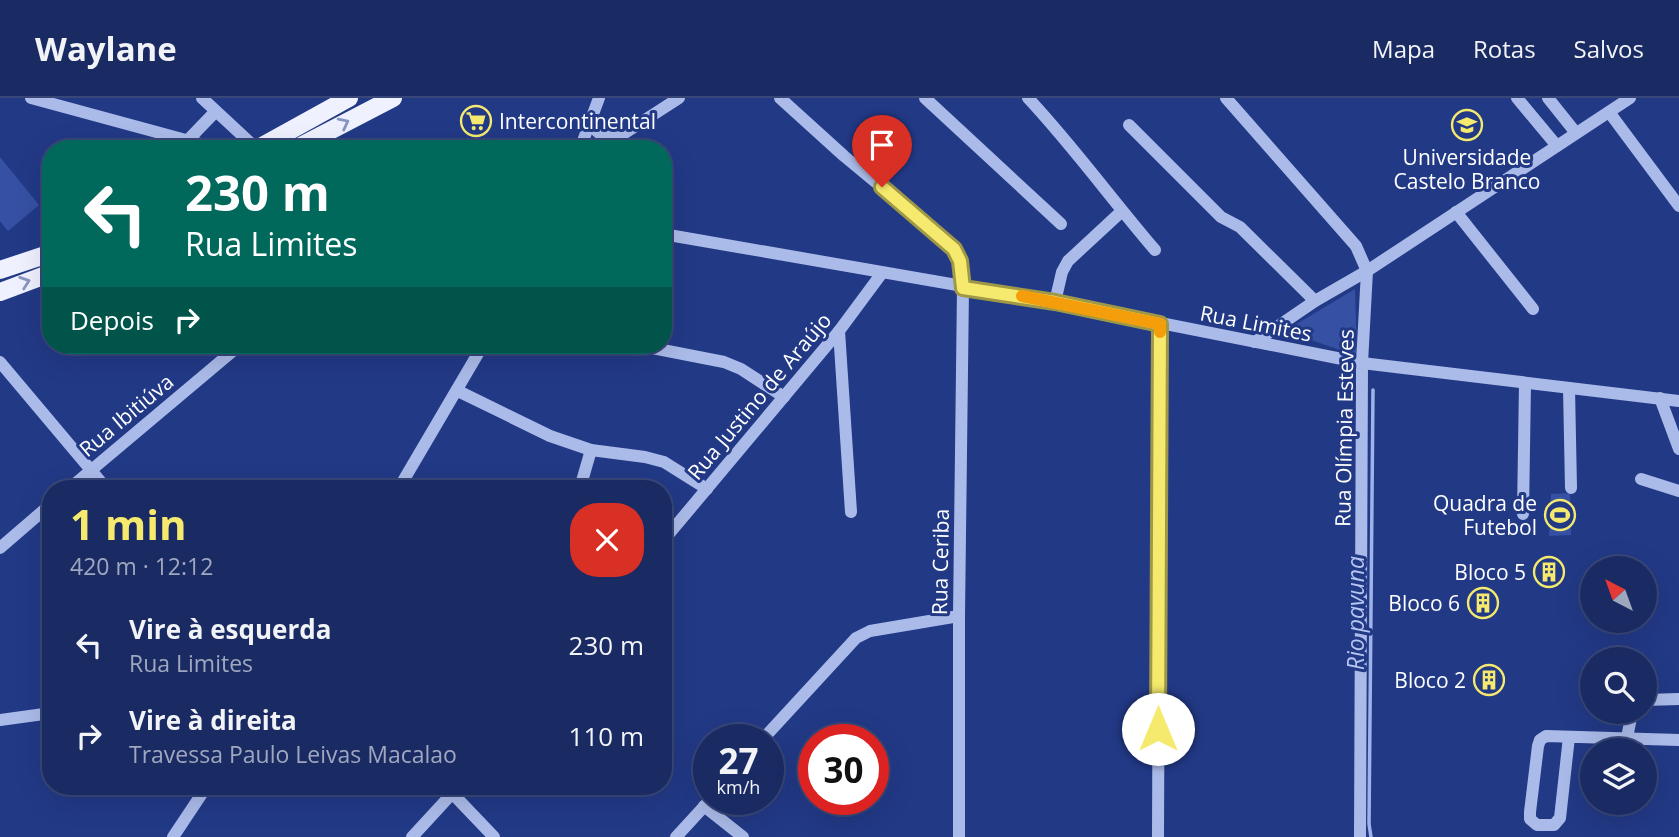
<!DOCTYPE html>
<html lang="pt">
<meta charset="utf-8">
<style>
body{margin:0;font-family:"Open Sans",sans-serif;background:#27376d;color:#f1f3f6;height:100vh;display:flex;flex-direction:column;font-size:26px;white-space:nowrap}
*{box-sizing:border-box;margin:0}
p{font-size:23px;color:#9fa7bf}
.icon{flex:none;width:38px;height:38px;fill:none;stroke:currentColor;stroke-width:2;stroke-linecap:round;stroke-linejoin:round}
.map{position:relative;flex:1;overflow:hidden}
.sheet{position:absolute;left:42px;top:382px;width:630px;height:315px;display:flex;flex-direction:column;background:#1a2b64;border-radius:28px;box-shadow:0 7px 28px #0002,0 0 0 2px #384778}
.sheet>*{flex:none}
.guide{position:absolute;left:42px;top:42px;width:630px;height:214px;border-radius:28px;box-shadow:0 7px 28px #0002,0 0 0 2px #384778;background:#00695c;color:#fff;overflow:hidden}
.needle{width:46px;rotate:319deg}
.controls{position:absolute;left:1580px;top:458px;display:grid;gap:14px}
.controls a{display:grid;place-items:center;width:77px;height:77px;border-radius:50%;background:#1a2b64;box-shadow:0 7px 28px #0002,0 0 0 2px #384778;font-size:35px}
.speed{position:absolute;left:693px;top:626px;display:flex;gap:14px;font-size:35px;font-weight:700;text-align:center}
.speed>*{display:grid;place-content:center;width:91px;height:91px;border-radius:50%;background:#1a2b64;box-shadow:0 7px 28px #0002,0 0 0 2px #384778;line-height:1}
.speed small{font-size:18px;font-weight:400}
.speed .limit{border:10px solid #d22;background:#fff;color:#111}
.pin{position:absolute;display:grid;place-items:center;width:60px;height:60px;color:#fff;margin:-72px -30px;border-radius:50% 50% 50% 0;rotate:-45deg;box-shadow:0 0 7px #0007}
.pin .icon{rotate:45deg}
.me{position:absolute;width:77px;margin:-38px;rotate:0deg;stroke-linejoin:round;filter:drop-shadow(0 0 5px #0008)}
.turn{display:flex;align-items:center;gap:24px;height:147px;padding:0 28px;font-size:32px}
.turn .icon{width:91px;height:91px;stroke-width:2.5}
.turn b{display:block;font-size:49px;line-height:60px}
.then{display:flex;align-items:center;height:66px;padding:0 28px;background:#0003;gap:14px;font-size:26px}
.round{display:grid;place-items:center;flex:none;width:74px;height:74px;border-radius:28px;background:#27376d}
.overview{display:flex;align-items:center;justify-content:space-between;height:119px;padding:0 28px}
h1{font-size:42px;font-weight:700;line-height:52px;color:#f5ea6d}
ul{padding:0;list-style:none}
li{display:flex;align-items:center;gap:21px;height:91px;padding:0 28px}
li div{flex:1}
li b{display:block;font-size:26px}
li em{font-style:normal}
header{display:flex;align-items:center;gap:42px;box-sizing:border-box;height:98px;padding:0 35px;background:#1a2b64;border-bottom:2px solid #384778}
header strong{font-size:33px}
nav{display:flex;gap:38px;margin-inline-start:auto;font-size:24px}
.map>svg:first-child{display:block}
.green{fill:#3651a3}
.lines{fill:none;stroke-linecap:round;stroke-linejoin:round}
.stream{stroke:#9fb3ea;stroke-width:3.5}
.minor{stroke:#abbbe9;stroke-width:12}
.major{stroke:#eff1fe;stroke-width:18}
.oneway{stroke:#8895c2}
.route-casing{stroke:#9f9847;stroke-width:18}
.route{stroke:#f5ea6d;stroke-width:12}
.slow{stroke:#f59e0b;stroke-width:12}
.labels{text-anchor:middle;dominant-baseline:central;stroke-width:6;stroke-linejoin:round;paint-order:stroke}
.poi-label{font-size:21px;fill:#fff;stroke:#223986;text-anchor:end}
.street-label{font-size:21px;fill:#fff;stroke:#223986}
.water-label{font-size:23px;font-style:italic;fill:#b7c6f1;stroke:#223986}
</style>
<header>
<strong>Waylane</strong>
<nav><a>Mapa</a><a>Rotas</a><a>Salvos</a></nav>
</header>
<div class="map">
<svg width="1679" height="739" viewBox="0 0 1679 739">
<rect width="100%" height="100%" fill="#223986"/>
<!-- green -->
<g class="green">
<path d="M0,59l39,48 -31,26 -8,-10z"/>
<path d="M1355,191l2,67 -72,-25z"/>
<path d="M1570,395l1,42 -22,1 2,-42z"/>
</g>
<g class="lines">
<!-- stream -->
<path class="stream" d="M1371,739l-2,-13 4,-434"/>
<!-- minor -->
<g class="minor">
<path d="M31,0l188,51"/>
<path d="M202,0l55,51"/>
<path d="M780,0l64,58 99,82c15,15 17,28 20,50l-4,328v221"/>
<path d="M925,0l136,126"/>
<path d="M1028,0c45,48 84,102 127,152"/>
<path d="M1226,0l130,148 11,25 -5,92 -2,474"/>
<path d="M1517,0l40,48"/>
<path d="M1548,0l28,35"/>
<path d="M1609,14l70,94"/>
<path d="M591,21c4,16 12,19 28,17"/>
<path d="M1129,27l92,92 19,10 75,74"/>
<path d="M189,41l26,-27"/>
<path d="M580,51l19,-51"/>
<path d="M600,51l79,-51"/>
<path d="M1456,114l77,97"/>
<path d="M663,136l392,68 307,61 317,38"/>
<path d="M1055,204l7,-30 6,-11 54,-50"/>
<path d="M839,233l12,181"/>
<path d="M1255,244l60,-41 52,-30 263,-173"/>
<path d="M637,247l87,17 17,7 43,28"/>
<path d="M0,264l106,126"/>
<path d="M1569,290l2,100"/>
<path d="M458,293l92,45 41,14 54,7 19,5 43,27"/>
<path d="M1660,300l19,51"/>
<path d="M1641,381l38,12"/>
<path d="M70,390l170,-143"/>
<path d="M399,390l84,-143"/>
<path d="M580,390l11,-38"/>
<path d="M1523,416l2,-131"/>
<path d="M663,443l176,-210 43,-58"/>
<path d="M0,450l51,-44"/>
<path d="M1645,602l34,-1"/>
<path d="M0,622l51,-7"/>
<path d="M1569,639l-9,81 -6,7h-17l-7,-6v-7l8,-66 2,-6 6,-4 133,4"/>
<path d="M1627,640l5,-26"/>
<path d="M762,642l94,-102 14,-7 89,-15"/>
<path d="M452,695l42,44"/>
<path d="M704,708l39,31"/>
<path d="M173,739l34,-51"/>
<path d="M412,739l47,-51"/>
<path d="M676,739l34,-37"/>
<path d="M1158,739l2,-513"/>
</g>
<!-- major -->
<g class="major">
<path d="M257,51l92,-51"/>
<path d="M295,51l98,-51"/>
<path d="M0,172l51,-17"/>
<path d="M0,194l51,-19"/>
</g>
</g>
<!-- one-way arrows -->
<defs><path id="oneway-chevron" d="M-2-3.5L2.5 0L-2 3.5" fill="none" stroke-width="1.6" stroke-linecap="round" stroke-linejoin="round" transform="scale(1.75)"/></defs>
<g class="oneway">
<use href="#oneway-chevron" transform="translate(344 25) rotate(-27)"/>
<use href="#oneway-chevron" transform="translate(25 184) rotate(-19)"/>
</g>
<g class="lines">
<!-- route casing -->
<g class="route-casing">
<path id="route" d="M882,89l72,62 6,12 3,27 92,14 105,22 -2,405"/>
</g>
<!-- route -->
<use href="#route" class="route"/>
<!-- slow -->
<path class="slow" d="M1022,198l138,28v8"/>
</g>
<!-- icons -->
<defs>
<g id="supermarket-ring" transform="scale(1.575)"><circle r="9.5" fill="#223986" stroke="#f5ea6d" stroke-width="1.5"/><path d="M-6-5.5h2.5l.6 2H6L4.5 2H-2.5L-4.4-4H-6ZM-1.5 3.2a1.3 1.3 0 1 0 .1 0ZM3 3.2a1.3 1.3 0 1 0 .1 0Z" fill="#f5ea6d"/></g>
<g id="university-ring" transform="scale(1.575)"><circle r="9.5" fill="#223986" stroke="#f5ea6d" stroke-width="1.5"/><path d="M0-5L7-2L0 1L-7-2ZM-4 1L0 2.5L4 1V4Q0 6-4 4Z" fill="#f5ea6d"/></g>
<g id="stadium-ring" transform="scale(1.575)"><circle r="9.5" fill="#223986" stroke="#f5ea6d" stroke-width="1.5"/><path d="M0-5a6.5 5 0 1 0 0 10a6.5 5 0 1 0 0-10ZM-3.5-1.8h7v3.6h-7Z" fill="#f5ea6d"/></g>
<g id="building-ring" transform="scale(1.575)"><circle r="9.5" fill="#223986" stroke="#f5ea6d" stroke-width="1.5"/><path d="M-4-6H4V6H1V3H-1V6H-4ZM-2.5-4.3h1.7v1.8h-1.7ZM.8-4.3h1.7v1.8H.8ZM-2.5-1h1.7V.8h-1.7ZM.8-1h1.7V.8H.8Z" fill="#f5ea6d"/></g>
</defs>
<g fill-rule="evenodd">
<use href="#supermarket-ring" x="476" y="23"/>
<use href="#university-ring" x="1467" y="27"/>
<use href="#stadium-ring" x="1560" y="417"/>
<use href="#building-ring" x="1549" y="474"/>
<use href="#building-ring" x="1483" y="505"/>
<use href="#building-ring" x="1489" y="582"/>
</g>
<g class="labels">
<!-- poi labels -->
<g class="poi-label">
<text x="499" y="23" text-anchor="start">Intercontinental</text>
<text x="1467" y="59" text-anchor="middle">Universidade<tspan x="1467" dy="24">Castelo Branco</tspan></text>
<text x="1537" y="405">Quadra de<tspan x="1537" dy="24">Futebol</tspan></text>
<text x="1526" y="474">Bloco 5</text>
<text x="1460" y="505">Bloco 6</text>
<text x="1466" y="582">Bloco 2</text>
</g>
<!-- street labels -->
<g class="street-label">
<text transform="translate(1256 225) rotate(11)">Rua Limites</text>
<text transform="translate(759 298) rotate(-50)">Rua Justino de Araújo</text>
<text transform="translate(126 317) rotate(-40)">Rua Ibitiúva</text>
<text transform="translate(1344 330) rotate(-89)">Rua Olímpia Esteves</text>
<text transform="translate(940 464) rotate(-89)">Rua Ceriba</text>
</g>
<!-- water labels -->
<g class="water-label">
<text transform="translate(1355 515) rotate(-90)">Rio pavuna</text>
</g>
</g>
</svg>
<div class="controls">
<a><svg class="needle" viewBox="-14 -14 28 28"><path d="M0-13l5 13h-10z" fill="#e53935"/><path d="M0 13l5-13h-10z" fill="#9fa7bf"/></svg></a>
<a><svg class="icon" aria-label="search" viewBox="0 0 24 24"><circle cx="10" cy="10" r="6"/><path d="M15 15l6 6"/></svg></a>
<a><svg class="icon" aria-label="layers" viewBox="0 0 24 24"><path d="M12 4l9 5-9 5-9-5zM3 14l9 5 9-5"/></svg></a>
</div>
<div class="speed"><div>27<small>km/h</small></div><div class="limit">30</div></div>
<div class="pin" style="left:882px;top:89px;background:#d93025"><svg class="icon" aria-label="arrive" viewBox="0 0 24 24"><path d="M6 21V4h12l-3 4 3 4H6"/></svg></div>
<svg class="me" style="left:1158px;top:631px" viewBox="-20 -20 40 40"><circle r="19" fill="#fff"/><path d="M0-13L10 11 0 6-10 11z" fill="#f5ea6d"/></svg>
<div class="guide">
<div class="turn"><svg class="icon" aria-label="left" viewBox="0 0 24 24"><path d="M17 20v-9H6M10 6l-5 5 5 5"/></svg><div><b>230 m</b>Rua Limites</div></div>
<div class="then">Depois<svg class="icon" aria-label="right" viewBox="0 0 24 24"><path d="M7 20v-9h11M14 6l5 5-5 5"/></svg></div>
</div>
<section class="sheet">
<div class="overview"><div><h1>1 min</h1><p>420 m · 12:12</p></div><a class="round" style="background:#d93025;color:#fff"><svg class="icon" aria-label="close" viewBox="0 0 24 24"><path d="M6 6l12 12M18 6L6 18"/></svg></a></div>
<ul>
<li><svg class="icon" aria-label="left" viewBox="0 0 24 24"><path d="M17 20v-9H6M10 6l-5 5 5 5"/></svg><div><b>Vire à esquerda</b><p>Rua Limites</p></div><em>230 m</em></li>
<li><svg class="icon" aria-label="right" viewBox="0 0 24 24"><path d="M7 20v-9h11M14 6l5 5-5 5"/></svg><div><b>Vire à direita</b><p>Travessa Paulo Leivas Macalao</p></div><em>110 m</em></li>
</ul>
</section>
</div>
